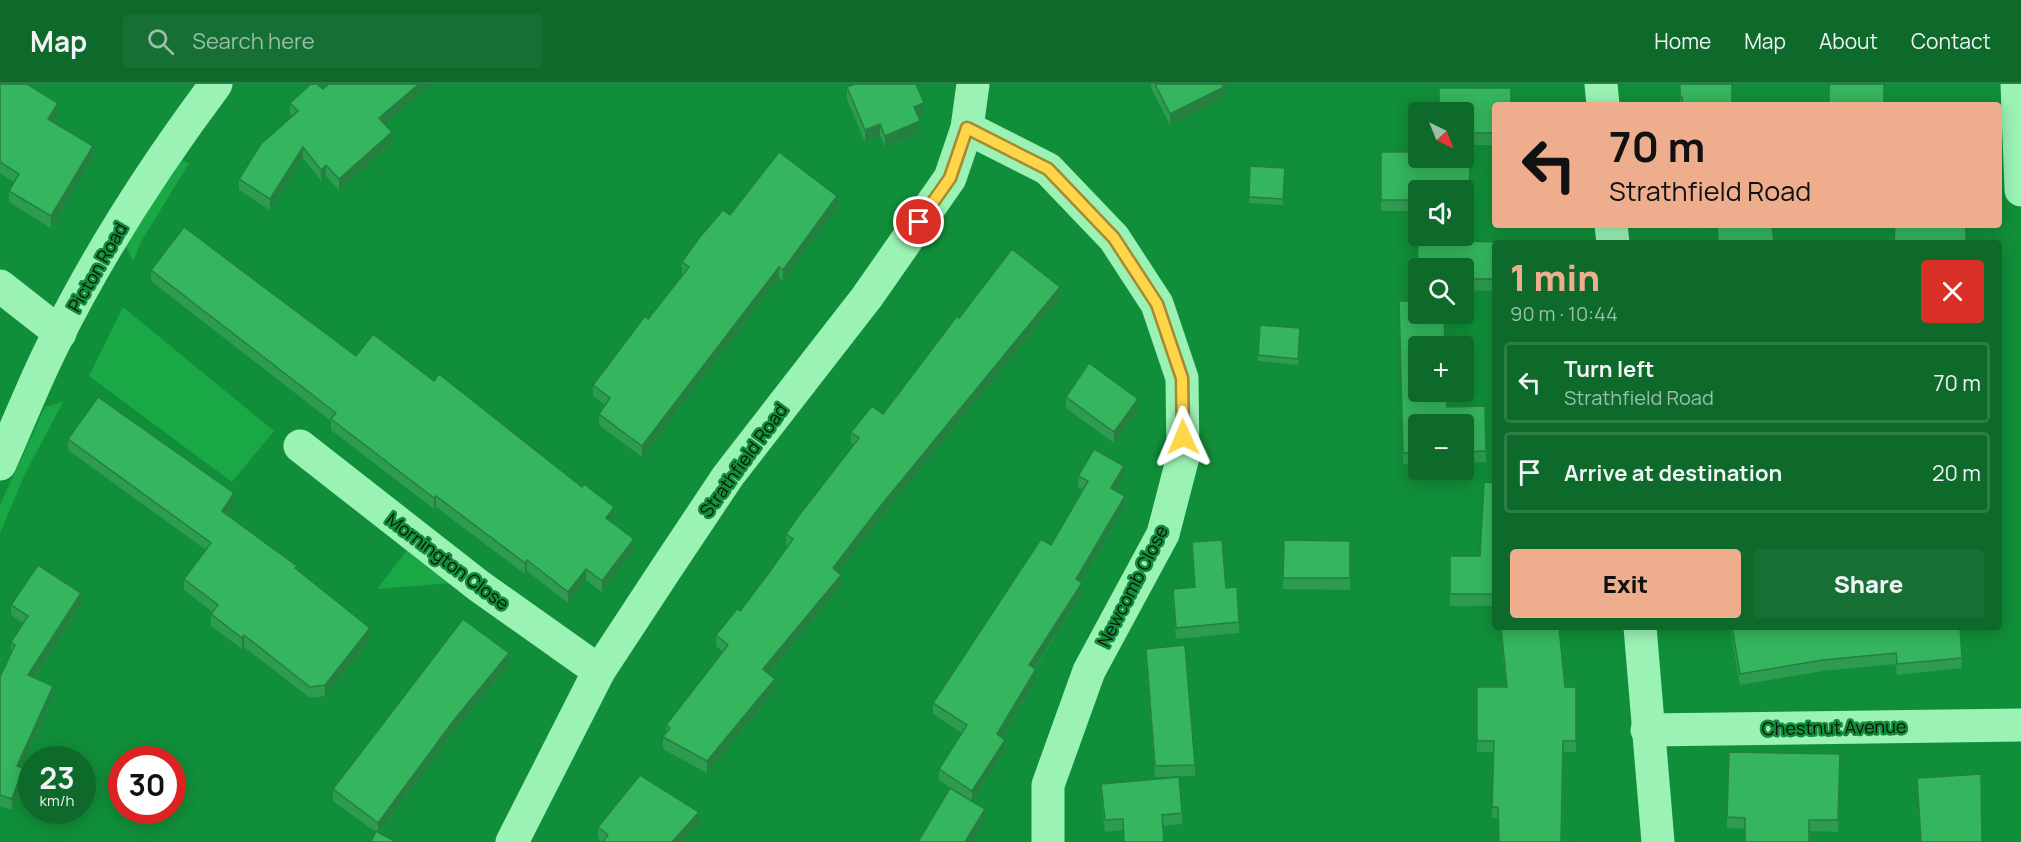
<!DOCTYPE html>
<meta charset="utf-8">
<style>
body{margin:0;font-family:Manrope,sans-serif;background:#166f33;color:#f1f3f6;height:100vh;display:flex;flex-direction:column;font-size:22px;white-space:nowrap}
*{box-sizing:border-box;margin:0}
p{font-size:20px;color:#9abfa9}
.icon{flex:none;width:33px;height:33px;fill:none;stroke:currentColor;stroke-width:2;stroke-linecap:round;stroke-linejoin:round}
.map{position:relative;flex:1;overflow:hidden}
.sheet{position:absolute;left:1492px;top:156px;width:510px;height:390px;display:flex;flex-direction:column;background:#0d6a2b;border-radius:6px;box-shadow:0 3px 15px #0003}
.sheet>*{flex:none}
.hud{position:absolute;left:1492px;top:18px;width:510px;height:126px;border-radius:6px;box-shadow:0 3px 15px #0003;background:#eead8d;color:#111;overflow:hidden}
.needle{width:39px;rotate:137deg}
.controls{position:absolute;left:1408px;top:18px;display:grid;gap:12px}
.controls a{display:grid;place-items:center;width:66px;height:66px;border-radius:6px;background:#0d6a2b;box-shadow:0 3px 15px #0003;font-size:30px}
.speed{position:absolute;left:18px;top:662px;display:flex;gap:12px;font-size:30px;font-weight:700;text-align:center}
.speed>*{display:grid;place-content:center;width:78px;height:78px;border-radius:50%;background:#0d6a2b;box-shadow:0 3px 15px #0003;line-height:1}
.speed small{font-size:15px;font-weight:400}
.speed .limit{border:9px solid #d22;background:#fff;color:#111}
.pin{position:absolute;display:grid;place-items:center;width:51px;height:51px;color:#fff;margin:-26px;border:3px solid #fff;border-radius:50%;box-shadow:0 2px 6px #0007}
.me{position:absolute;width:66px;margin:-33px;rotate:359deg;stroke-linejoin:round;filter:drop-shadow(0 0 4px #0008)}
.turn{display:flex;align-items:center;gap:21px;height:126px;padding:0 18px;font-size:27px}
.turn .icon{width:78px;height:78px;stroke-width:2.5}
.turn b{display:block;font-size:42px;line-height:51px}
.round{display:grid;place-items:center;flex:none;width:63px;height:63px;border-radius:6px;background:#166f33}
.head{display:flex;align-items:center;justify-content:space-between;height:102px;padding:0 18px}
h1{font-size:36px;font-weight:800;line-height:45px;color:#eead8d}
.action{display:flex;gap:12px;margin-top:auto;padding:12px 18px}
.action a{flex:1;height:69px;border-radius:6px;background:#eead8d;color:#111;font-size:24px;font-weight:800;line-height:69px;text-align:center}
.action a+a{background:#166f33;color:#f1f3f6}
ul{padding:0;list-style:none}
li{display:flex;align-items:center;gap:18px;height:81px;margin:0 12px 9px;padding:0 6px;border:3px solid #2d7d47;border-radius:6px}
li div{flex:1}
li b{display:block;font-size:22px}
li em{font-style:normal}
header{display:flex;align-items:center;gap:36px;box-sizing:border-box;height:84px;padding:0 30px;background:#0d6a2b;border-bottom:2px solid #2d7d47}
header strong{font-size:28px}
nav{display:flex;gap:33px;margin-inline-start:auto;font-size:21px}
.search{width:420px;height:54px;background:#166f33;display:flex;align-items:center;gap:15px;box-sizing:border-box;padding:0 21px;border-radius:6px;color:#9abfa9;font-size:22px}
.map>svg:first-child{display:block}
.green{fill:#19a845}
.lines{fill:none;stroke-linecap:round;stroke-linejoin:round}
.minor{stroke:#9af2b5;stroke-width:33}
.tertiary{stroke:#9af2b5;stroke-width:33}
.wall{fill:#2e9c50}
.shaded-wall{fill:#257f41}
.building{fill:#35b55d;stroke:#257f41;stroke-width:1.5;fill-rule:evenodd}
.route-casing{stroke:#a68a30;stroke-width:15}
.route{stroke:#ffd54a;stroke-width:10}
.labels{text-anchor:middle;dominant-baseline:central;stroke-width:5;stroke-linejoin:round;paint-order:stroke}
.street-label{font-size:18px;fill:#111;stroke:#118e39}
</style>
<header>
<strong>Map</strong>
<div class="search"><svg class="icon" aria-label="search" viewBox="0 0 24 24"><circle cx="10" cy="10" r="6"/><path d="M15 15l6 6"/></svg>Search here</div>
<nav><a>Home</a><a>Map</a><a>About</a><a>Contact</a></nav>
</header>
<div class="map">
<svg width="2021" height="758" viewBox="0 0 2021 758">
<rect width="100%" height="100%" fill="#118e39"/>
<!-- green -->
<g class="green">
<path d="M179,75l10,4 -48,79 -8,19 -7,-15z"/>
<path d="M123,223l151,124 -42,51 -143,-106z"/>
<path d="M63,318l-38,72 -25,59v-28l45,-98z"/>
<path d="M408,465l44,34 -75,6z"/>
</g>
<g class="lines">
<!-- minor -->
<g class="minor">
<path d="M1601,0l2,21"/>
<path d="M967,44l81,41 66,69 43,66 25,74 1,79 -20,77 -74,137 -41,114v57"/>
<path d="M1611,141l2,18"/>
<path d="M0,202l60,47"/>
<path d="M300,362l179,140 120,85"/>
<path d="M0,380c17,-38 32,-76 50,-113 46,-94 103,-183 166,-267"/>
<path d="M1640,543l18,215"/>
<path d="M1647,646l374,-5"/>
<path d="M512,758l87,-171 67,-102 62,-93 139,-179 83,-119 17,-50 6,-44"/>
</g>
<!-- tertiary -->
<path class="tertiary" d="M2017,0l4,106"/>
</g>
<!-- wall -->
<g class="wall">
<path d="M0,0l58,30 -5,8 40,36 -42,70 -42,-26v-11l5,-9 -14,-9z"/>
<path d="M1151,0h79l-8,15 -52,26 -19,-37z"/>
<path d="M1680,0l52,21h-52z"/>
<path d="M847,3l77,27 -6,3 2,16 -35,14 -5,-11 -15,6 -18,-43z"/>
<path d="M323,5l62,35 7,19 -53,47 -13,-14 -5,5 -18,-23 -33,52 -31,-20v-11l54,-63 -3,-2v-11z"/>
<path d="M1496,21v40h-26l-1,96 27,2v48l-32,-1v-22h-45v21h-2l2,-78h-38v-59h35z"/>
<path d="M1250,82l35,2 -2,37 -34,-2z"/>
<path d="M837,123l-54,74 -4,-3 -137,179 -43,-32v-11l6,-9 -12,-9v-11l55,-66 35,-45h-1v-12l48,-47z"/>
<path d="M1692,141h80l2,18h-56l-1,-17 -25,3z"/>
<path d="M151,186l205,86 258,162 -3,4 23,29 -32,41 -16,-12 -18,23 -41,-32 -2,3 -89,-67 -2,2 -103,-79v-9l-180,-140z"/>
<path d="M1060,214l-181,222 -40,52 2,14 -72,88 6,16 -68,83 -44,-24v-12l3,-4v-8l57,-73 -7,-6v-11l24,-24 48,-64 -2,-2v-11l68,-89 -3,-2v-11l32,-18 76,-96z"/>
<path d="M1399,228l48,95 38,-1 1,56 -22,1v-39h-45v40h-16z"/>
<path d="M1300,250l-2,31 -40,-4v-6z"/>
<path d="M1066,313l72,13 -24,33 -48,-35z"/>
<path d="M68,355l166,65 -7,11 70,54 73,70 -45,57 -15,2 -66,-51 -2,2 -31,-23v-12l2,-2 -29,-22v-11l22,-29 -138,-100z"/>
<path d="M1078,392l46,1 -8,13 9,17 -44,75 1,12 -47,74 1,13 -34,56 3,14 -33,51 13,19 -25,-27 -21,-14v-11l23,-36 -29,-19v-11l118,-158 32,-55 -5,-3z"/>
<path d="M1496,399v123h-46v-50h30z"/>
<path d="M1284,456l66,1v49l-67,-1z"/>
<path d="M1192,458l34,46 13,34v11l-63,6 -3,-39v-11l21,-2z"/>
<path d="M81,520l-47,73 19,20 -32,70 2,12 -11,31 -12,-4v-129l11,-24v-11l12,-19 -12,-8v-10z"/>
<path d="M1500,543h59l6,60h11v65h-13l-1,90h14h-77l-1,-24h-6l2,-66h-17v-65h29z"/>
<path d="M1730,543h230l2,41 -65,7 -1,-11 -73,7 -83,14z"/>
<path d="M1146,565l49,116v11l-40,1 -9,-117z"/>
<path d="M509,580l-55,68 -75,101 -3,-1 -43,-31v-12z"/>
<path d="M1840,670l-2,78 -111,-4v-11z"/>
<path d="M1917,694l65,64h-62z"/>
<path d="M1101,700l81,29v11l-19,2 1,16h-40l-1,-12 -18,2 -4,-37z"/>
<path d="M699,739l-17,19h-80l-4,-4v-11z"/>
</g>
<!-- shaded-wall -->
<g class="shaded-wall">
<path d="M419,0h13l-53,45v-11z"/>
<path d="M1224,0h6l-8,15 -52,26v-11z"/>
<path d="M58,19v11l-10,16v-11z"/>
<path d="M924,19v11l-10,4v-11z"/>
<path d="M920,37v12l-35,14v-11z"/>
<path d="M880,40v12l-15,6v-12z"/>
<path d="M392,48v11l-53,47v-11z"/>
<path d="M93,62v12l-42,70v-12z"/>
<path d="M303,63v11l-33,52v-11z"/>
<path d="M326,81v11l-5,5v-11z"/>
<path d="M837,112v11l-54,74v-11z"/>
<path d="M779,183v11l-137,179v-11z"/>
<path d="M1060,203v11l-181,222 -46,60v-12l46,-60z"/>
<path d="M1138,315v11l-24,33v-11z"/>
<path d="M1124,382v11l-13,22v-11z"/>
<path d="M234,409v11l-12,18v-11z"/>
<path d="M436,412v11l-2,2v-11z"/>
<path d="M1125,412v11l-49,84v-12z"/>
<path d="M614,423v11l-8,11v-11z"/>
<path d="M634,455v12l-32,41v-11z"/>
<path d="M527,476v11l-2,3v-11z"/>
<path d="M586,485v11l-18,23v-11z"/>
<path d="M841,491v11l-78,95v-12z"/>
<path d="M1082,499v11l-53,82v-11z"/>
<path d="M81,509v11l-53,82v-11z"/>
<path d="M370,544v11l-45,57v-11z"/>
<path d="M244,551v12l-2,2v-11z"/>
<path d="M509,569v11l-55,68 -76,102v-11l76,-103z"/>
<path d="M1036,585v12l-39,64v-11z"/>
<path d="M775,595v11l-68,83v-12z"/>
<path d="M53,602v11l-36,80v-11z"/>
<path d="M1005,656v11l-33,51v-11z"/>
<path d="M23,684v11l-11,31v-11z"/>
<path d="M985,725v12l-13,21h-7z"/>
<path d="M699,728v11l-17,19h-10z"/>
</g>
<!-- building -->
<g class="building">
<path d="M0,0h27l31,19 -10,16 45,27 -42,70 -42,-25 10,-17 -19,-12z"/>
<path d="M311,0h6l6,5 6,-5h90l-40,34 13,14 -53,47 -13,-14 -5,5 -18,-23 -33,52 -31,-20 22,-35 37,-33 -8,-8z"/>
<path d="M855,0h61l8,19 -10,4 6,14 -35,15 -5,-12 -15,6 -18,-43z"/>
<path d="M1155,0h69l-2,4 -52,26z"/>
<path d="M1680,0h52v21h-49l-1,-8h-2z"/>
<rect x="1829" y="0" width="55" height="21"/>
<path d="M1439,4h72v17h-15v28h-26l-1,108 58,2h-31v36h-32v-11h-45v10h-2l2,-75v33h45v-46h-45v10h-38v-48h35v-40h23zM1419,28h45v46h-45z"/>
<path d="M779,68l58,44 -54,74 -4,-3 -137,179 -43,-32 11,-16 -17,-13 52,-69 3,3 41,-52 -7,-5 17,-24 24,-28 7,5z"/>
<path d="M1250,82l35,2 -2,31 -34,-2z"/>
<path d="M1717,141h55l2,17 -8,1h-48z"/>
<path d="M1895,141h71v18h-72z"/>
<path d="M184,143l172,129 17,-22 61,47 5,-7 143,113 2,-3 30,23 -8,11 28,21 -32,42 -16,-12 -18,23 -41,-32 -2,3 -89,-67 -2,2 -103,-79 5,-6 -185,-143z"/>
<path d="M1012,165l48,38 -181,221 -46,60 8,7 -78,94 12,10 -68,82 -44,-24 7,-9 -4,-3 62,-80 -12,-10 21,-26 3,2 28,-37 25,-35 -7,-5 11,-16 62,-80 -8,-6 21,-26 11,8 74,-98 2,2z"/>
<path d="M1399,217h20v13h25l1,32h-26v46h27l1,15 38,-1 1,45 -22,1v-28h-45v29h-16z"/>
<path d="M1260,241l40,3 -2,31 -40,-4z"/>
<path d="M1089,279l49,36 -24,33 -48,-35z"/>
<path d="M98,313l136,96 -12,18 75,55 -2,2 75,60 -45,57 -15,2 -66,-52 -2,3 -31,-24 7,-9 -34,-26 27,-36 -143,-104z"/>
<path d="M1094,365l30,17 -13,22 14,8 -49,83 6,4 -53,82 7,4 -39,65 8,6 -33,51 -33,-22 28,-44 -34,-22 108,-164 10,6 37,-64 -10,-5z"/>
<path d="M1484,398l12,1v111h-46v-38h30z"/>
<path d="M1222,456l4,48 11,-1 2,35 -63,6 -3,-39 22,-2 -3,-45z"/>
<path d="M1284,456l66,1v37h-67z"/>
<path d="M38,481l43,28 -53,82 25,11 -36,80 6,2 -11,31 -12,-4v-118l15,-32 -4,-3 17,-26 -17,-11z"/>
<path d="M463,535l46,34 -55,67 -76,103 -45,-34z"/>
<path d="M1501,543h58l6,60h11v54h-13l-2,101 15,-1v1h-77l-1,-35h-6l2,-66h-17v-54h30z"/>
<path d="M1732,543h228l2,31 -65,6 -1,-11 -73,7 -83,14z"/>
<path d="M1185,561l10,120 -40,1 -9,-117z"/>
<path d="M1729,668l111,2 -2,66h-29v22h-64v-24l-18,-1z"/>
<path d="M1981,690l1,68h-61l-4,-64z"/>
<path d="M640,691l59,37 -27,30h-69l5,-7 -10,-8z"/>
<path d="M1179,693l3,36 -20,2 2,27h-40l-1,-23 -18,1 -4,-36z"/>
<path d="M950,704l35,21 -20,33h-47z"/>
<path d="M376,747l20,11h-25z"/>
</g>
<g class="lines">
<!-- route casing -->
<g class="route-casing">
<path id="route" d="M919,138l31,-44 17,-50 81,41 66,69 43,66 25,74 1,59"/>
</g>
<!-- route -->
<use href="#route" class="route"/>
</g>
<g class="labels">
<!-- street labels -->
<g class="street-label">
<text transform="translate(97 183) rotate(-60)">Picton Road</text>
<text transform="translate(743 376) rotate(-54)">Strathfield Road</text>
<text transform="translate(448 477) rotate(37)">Mornington Close</text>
<text transform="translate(1132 502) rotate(-63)">Newcomb Close</text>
<text transform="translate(1834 643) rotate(-1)">Chestnut Avenue</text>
</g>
</g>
</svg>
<div class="controls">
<a><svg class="needle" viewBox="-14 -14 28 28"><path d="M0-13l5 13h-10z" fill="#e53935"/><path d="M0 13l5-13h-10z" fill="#9abfa9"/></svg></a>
<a><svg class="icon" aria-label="sound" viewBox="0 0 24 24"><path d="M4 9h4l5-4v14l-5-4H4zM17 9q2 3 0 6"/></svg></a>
<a><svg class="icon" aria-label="search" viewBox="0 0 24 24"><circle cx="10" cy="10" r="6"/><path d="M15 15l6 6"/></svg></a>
<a>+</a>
<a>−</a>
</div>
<div class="speed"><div>23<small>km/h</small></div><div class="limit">30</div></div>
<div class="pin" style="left:919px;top:138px;background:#d93025"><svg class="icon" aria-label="arrive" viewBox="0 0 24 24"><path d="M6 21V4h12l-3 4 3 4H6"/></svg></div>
<svg class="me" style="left:1183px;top:353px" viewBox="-20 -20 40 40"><path d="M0-17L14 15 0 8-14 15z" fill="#ffd54a" stroke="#fff" stroke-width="4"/></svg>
<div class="hud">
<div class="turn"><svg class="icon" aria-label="left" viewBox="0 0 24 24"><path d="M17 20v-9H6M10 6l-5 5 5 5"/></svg><div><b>70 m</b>Strathfield Road</div></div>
</div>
<section class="sheet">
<div class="head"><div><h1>1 min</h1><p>90 m · 10:44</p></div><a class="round" style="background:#d93025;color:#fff"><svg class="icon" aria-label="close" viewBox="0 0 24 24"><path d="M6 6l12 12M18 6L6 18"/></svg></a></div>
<ul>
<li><svg class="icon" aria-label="left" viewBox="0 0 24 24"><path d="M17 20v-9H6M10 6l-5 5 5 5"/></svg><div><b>Turn left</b><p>Strathfield Road</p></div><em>70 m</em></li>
<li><svg class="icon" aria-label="arrive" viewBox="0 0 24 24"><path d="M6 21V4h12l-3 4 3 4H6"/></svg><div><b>Arrive at destination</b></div><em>20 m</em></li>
</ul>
<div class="action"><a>Exit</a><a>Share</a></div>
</section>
</div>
